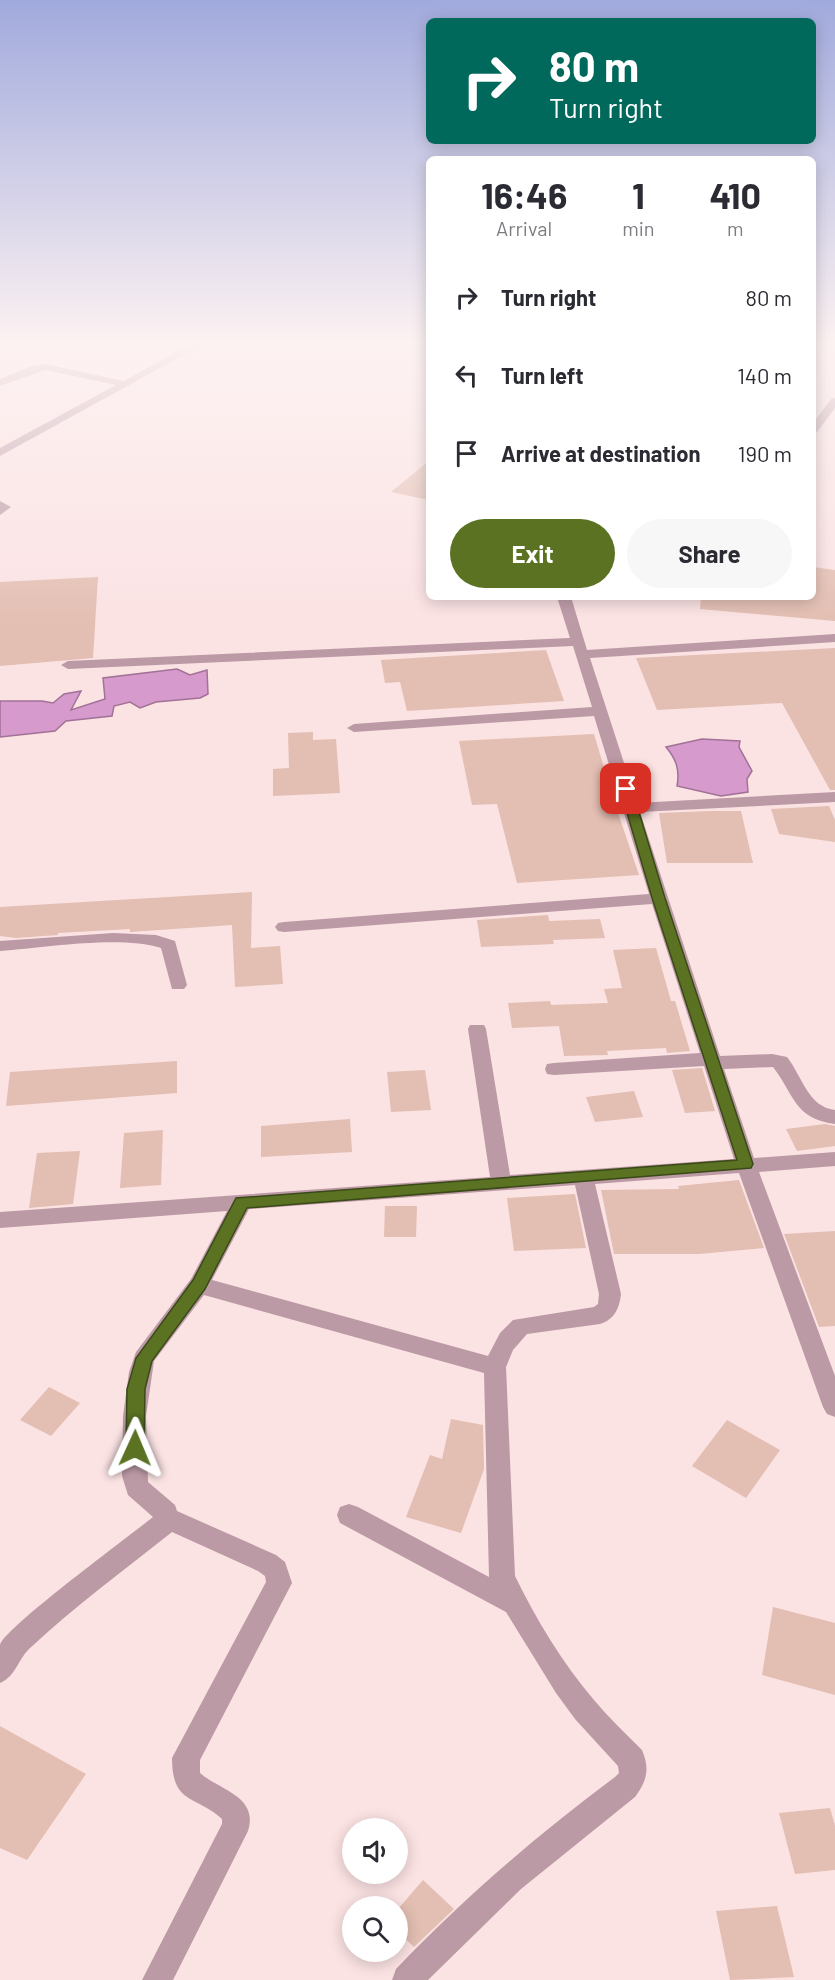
<!DOCTYPE html>
<style>
body{margin:0;font-family:Barlow,sans-serif;background:#f7f7f7;color:#2b2b33;height:100vh;display:flex;flex-direction:column;font-size:22px;white-space:nowrap}
*{box-sizing:border-box;margin:0}
p{font-size:20px;color:#7c7c81}
.icon{flex:none;width:33px;height:33px;fill:none;stroke:currentColor;stroke-width:2;stroke-linecap:round;stroke-linejoin:round}
.map{position:relative;flex:1;overflow:hidden}
.sheet{position:absolute;left:426px;top:156px;width:390px;height:444px;display:flex;flex-direction:column;background:#fff;border-radius:9px;box-shadow:0 3px 15px #0003}
.sheet>*{flex:none}
.top-card{position:absolute;left:426px;top:18px;width:390px;height:126px;border-radius:9px;box-shadow:0 3px 15px #0003;background:#00695c;color:#fff;overflow:hidden}
.tools{position:absolute;left:342px;top:1818px;display:grid;gap:12px}
.tools a{display:grid;place-items:center;width:66px;height:66px;border-radius:50%;background:#fff;box-shadow:0 3px 15px #0003;font-size:30px}
.pin{position:absolute;display:grid;place-items:center;width:51px;height:51px;color:#fff;margin:-26px;border-radius:12px;box-shadow:0 3px 9px #0006}
.me{position:absolute;width:66px;margin:-33px;rotate:1deg;stroke-linejoin:round;filter:drop-shadow(0 0 4px #0008)}
.turn{display:flex;align-items:center;gap:21px;height:126px;padding:0 24px;font-size:27px}
.turn .icon{width:78px;height:78px;stroke-width:2.5}
.turn b{display:block;font-size:42px;line-height:51px}
.eta{display:flex;justify-content:space-evenly;align-items:center;height:102px;text-align:center}
.eta b{font-size:36px;font-weight:700;line-height:42px}
.button{display:flex;gap:12px;margin-top:auto;padding:12px 24px}
.button a{flex:1;height:69px;border-radius:36px;background:#5b7223;color:#fff;font-size:24px;font-weight:700;line-height:69px;text-align:center}
.button a+a{background:#f7f7f7;color:#2b2b33}
ul{padding:0;list-style:none}
li{display:flex;align-items:center;gap:18px;height:78px;padding:0 24px}
li div{flex:1}
li b{display:block;font-size:22px}
li em{font-style:normal}
.map>svg:first-child{display:block}
.water{fill:#d69acc;stroke:#a17296;stroke-width:1.5}
.building{fill:#e3beb2}
.lines{fill:none;stroke-linecap:round;stroke-linejoin:round}
.minor{fill:#bb99a5;fill-rule:evenodd}
.route{fill:#5b7223;stroke:#3b4a17;stroke-width:1.5}
</style>
<div class="map">
<svg width="835" height="1980" viewBox="0 0 835 1980">
<rect width="100%" height="100%" fill="#fbe2e3"/>
<!-- water -->
<g class="water">
<path d="M177,669l13,6 17,-5 1,24 -8,4 -44,4 -16,6 -10,-6 -16,4 -2,10 -46,5 -11,10 -55,6v-36h42l11,2 11,-9 17,-3 -10,19 34,-11 -2,-21z"/>
<path d="M702,739l38,2 -1,6 13,24 -5,8 1,13 -27,4 -44,-10c3,-17 -1,-27 -11,-39z"/>
</g>
<!-- building -->
<g class="building">
<path d="M429,461v39l-38,-8z"/>
<path d="M813,567l22,3v51l-135,-12 1,-12h112z"/>
<path d="M98,577l-5,81 -93,8v-84z"/>
<path d="M835,648v142h-5l-48,-87 -125,7 -21,-52z"/>
<path d="M546,650l18,51 -157,10 -7,-29 -15,1 -4,-23z"/>
<path d="M313,732v8l23,-1 4,54 -67,3v-27l16,-1 -1,-35z"/>
<path d="M594,734l19,64 26,77 -122,8 -20,-79 -25,1 -13,-64z"/>
<path d="M829,806l6,14v22l-56,-8 -8,-25z"/>
<path d="M712,811h29l12,52h-86l-8,-50z"/>
<path d="M252,892l-1,56 29,-2 3,38 -48,3 -3,-62 -102,7v-3l-72,4v2l-42,3 -16,-2v-29z"/>
<path d="M548,915l1,6 51,-2 5,19 -52,2 1,4 -73,3 -4,-27z"/>
<path d="M656,948l15,53h4l15,50 -23,2 -1,-5 -59,3 1,4 -44,1 -5,-30 -47,2 -4,-25 42,-2 1,4 57,-2 -4,-14 18,-1 -9,-38z"/>
<path d="M177,1061v32l-171,13 4,-34z"/>
<path d="M702,1068l13,43 -30,2 -13,-43z"/>
<path d="M425,1070l6,40 -40,2 -4,-40z"/>
<path d="M634,1091l9,26 -48,5 -9,-25z"/>
<path d="M350,1119l2,33 -91,5v-31z"/>
<path d="M825,1124l10,2v20l-38,5 -11,-22z"/>
<path d="M163,1130l-2,55 -41,3 4,-55z"/>
<path d="M80,1151l-7,53 -44,4 8,-55z"/>
<path d="M739,1180l25,68 -65,6h-85l-13,-64 78,-1 -1,-3z"/>
<path d="M575,1194l11,54 -72,3 -7,-53z"/>
<path d="M385,1206h32l-1,31h-32z"/>
<path d="M835,1231v95l-16,1 -35,-93z"/>
<path d="M49,1387l31,16 -29,33 -31,-16z"/>
<path d="M451,1419l32,6 1,44 -23,64 -55,-16 24,-62 12,4z"/>
<path d="M727,1420l53,30 -34,48 -54,-32z"/>
<path d="M773,1607l62,16v72l-73,-20z"/>
<path d="M0,1726l86,48 -59,86 -27,-12z"/>
<path d="M830,1808l5,18v44l-40,4 -16,-61z"/>
<path d="M423,1880l31,29 -40,38 -16,-15v-23z"/>
<path d="M777,1906l17,71 -64,3 -14,-69z"/>
</g>
<g class="lines">
<!-- minor -->
<g class="minor">
<path d="M187,346h13l-200,110v-8l116,-63 -71,-15 -45,16v-7l29,-12 16,-3 79,17z"/>
<path d="M835,398v10l-18,24 -4,1v-10l18,-24z"/>
<path d="M0,501l11,6 -11,8z"/>
<path d="M557,597h14l16,53 248,-16v8l-245,16 47,145 198,-11v10l-195,10 80,244 52,-2 15,3c15,19 21,50 48,53v14c-42,-6 -40,-29 -62,-57l-49,2 30,89 81,-6v14l-76,6 76,204v41l-8,-3 -4,-7 -84,-234 -144,11 26,110c-2,15 -6,25 -21,30l-73,10 -14,16 -7,17 9,209c21,43 48,88 79,124 15,18 32,34 48,50 8,19 5,31 -7,47l-114,92 -93,91h-36l4,-11c68,-71 141,-134 219,-192l4,-4 -1,-7 -43,-47 -19,-26 -50,-81 -166,-89 -3,-8 3,-8 9,-3 9,3 131,70 -5,-204 -280,-78 -50,66 -8,55 2,66 27,23 2,6 99,44 9,7 7,21 -92,177v13c19,17 59,23 48,58l-75,149h-31l80,-156v-5c-26,-24 -50,-14 -50,-61l94,-176 -1,-6 -7,-5 -86,-39c-48,38 -98,75 -143,117 -11,11 -14,28 -29,34 0,-12 0,-27 0,-38 4,-17 131,-110 153,-128l-25,-22 -6,-19 1,-60 6,-44 7,-20 55,-73 36,-68 -227,17v-16l490,-35 -22,-148 2,-4h14l2,4 24,146 224,-16 -30,-93 -150,9 -7,-1 -2,-5 2,-5 7,-1 146,-10 -48,-149 -368,28 -6,-1 -3,-4 3,-4 6,-1 365,-28 -55,-178 -240,16 -7,-4 7,-4 238,-17 -19,-61 -505,23 -7,-4 7,-4 502,-23zM575,1185l24,109 -1,10 -4,3 -81,13 -13,13 -12,23 -276,-76 37,-71z"/>
<path d="M113,933l43,2 19,6 12,44 -3,4h-12l-11,-41c-42,-13 -116,0 -161,3v-10z"/>
</g>
</g>
<!-- sky -->
<linearGradient id="sky" x2="0" y2="1"><stop stop-color="#a1aadd"/><stop offset="0.55" stop-color="#fdf2f2"/><stop offset="1" stop-color="#fdf2f2" stop-opacity="0"/></linearGradient>
<rect width="835" height="624" fill="url(#sky)"/>
<!-- route -->
<path class="route" d="M626,785l6,4 33,109 88,266 -2,4 -504,40 -42,81 -53,72 -7,28 -1,59 -3,5 -6,2 -7,-2 -2,-5 1,-59 9,-31 57,-78 43,-82 501,-38 -85,-262 -32,-109z"/>
</svg>
<div class="tools">
<a><svg class="icon" aria-label="sound" viewBox="0 0 24 24"><path d="M4 9h4l5-4v14l-5-4H4zM17 9q2 3 0 6"/></svg></a>
<a><svg class="icon" aria-label="search" viewBox="0 0 24 24"><circle cx="10" cy="10" r="6"/><path d="M15 15l6 6"/></svg></a>
</div>
<div class="pin" style="left:626px;top:789px;background:#d93025"><svg class="icon" aria-label="arrive" viewBox="0 0 24 24"><path d="M6 21V4h12l-3 4 3 4H6"/></svg></div>
<svg class="me" style="left:135px;top:1448px" viewBox="-20 -20 40 40"><path d="M0-17L14 15 0 8-14 15z" fill="#5b7223" stroke="#fff" stroke-width="4"/></svg>
<div class="top-card">
<div class="turn"><svg class="icon" aria-label="right" viewBox="0 0 24 24"><path d="M7 20v-9h11M14 6l5 5-5 5"/></svg><div><b>80 m</b>Turn right</div></div>
</div>
<section class="sheet">
<div class="eta">
<div><b>16:46</b><p>Arrival</p></div>
<div><b>1</b><p>min</p></div>
<div><b>410</b><p>m</p></div>
</div>
<ul>
<li><svg class="icon" aria-label="right" viewBox="0 0 24 24"><path d="M7 20v-9h11M14 6l5 5-5 5"/></svg><div><b>Turn right</b></div><em>80 m</em></li>
<li><svg class="icon" aria-label="left" viewBox="0 0 24 24"><path d="M17 20v-9H6M10 6l-5 5 5 5"/></svg><div><b>Turn left</b></div><em>140 m</em></li>
<li><svg class="icon" aria-label="arrive" viewBox="0 0 24 24"><path d="M6 21V4h12l-3 4 3 4H6"/></svg><div><b>Arrive at destination</b></div><em>190 m</em></li>
</ul>
<div class="button"><a>Exit</a><a>Share</a></div>
</section>
</div>
